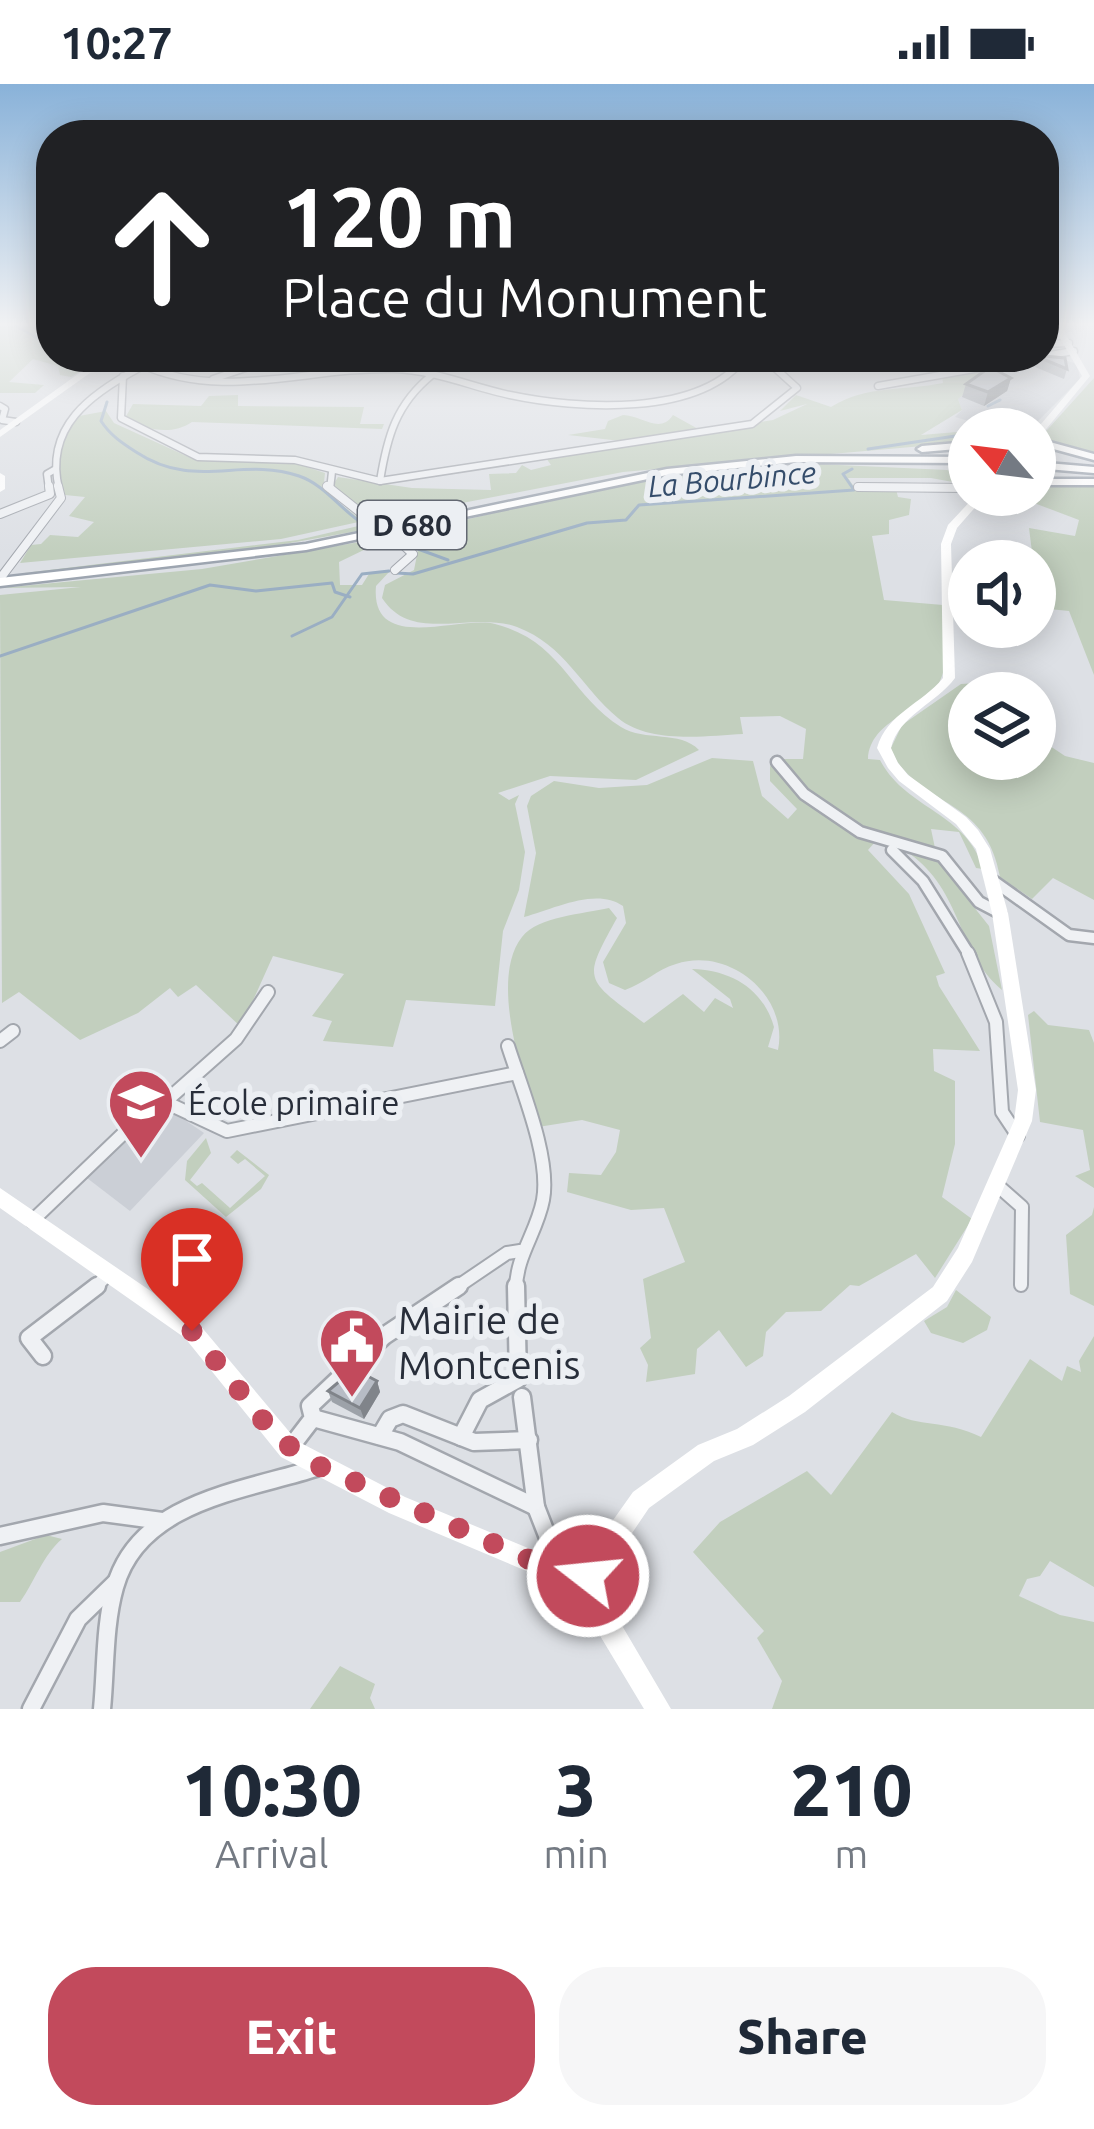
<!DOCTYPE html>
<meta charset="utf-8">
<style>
body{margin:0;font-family:Ubuntu,sans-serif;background:#f6f6f7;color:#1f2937;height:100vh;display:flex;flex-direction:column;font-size:45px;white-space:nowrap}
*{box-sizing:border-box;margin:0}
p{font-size:39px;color:#747a83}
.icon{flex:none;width:66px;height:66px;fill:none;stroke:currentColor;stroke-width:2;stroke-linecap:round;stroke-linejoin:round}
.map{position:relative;height:1625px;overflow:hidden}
.side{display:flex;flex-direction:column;background:#fff;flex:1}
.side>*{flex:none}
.top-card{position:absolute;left:36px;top:36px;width:1023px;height:252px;border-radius:48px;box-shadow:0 6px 30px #0003;background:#202124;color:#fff;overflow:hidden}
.needle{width:78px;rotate:298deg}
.buttons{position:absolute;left:948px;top:324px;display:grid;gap:24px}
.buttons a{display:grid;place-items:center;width:108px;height:108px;border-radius:50%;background:#fff;box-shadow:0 6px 30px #0003;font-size:60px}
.pin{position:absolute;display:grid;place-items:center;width:102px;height:102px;color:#fff;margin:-123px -51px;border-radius:50% 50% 50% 0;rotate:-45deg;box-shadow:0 0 12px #0007}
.pin .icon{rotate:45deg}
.me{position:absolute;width:132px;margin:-66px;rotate:286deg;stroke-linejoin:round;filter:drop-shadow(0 0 9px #0008)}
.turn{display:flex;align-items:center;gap:42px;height:252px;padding:0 48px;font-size:54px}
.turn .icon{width:156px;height:156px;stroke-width:2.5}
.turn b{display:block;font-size:84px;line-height:102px}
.eta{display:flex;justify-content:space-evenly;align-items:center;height:204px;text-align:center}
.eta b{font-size:72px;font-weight:800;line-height:84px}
.primary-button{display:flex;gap:24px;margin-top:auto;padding:24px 48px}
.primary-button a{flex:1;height:138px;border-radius:48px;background:#c24a5c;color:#fff;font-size:48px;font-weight:800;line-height:138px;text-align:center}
.primary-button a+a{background:#f6f6f7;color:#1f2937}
.status{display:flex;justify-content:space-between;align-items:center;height:84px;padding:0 60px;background:#fff;direction:ltr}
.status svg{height:33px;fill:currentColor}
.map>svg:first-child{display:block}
.built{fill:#cbcfd6}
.green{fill:#c2cfbe}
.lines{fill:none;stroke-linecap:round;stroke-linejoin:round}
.stream{stroke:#9aaec3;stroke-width:3}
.minor-far4-casing{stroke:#a3a7ae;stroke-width:9}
.minor-far3-casing{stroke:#a3a7ae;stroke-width:10}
.minor-far2-casing{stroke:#a3a7ae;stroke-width:15}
.minor-far1-casing{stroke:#a3a7ae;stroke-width:16}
.minor-casing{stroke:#a3a7ae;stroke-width:21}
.primary-casing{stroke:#9da5b0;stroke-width:5}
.minor-far4{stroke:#eff1f4;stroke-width:6}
.minor-far3{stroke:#eff1f4;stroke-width:8}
.minor-far2{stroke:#eff1f4;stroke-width:10}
.minor-far1{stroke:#eff1f4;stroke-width:12}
.minor{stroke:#eff1f4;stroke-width:16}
.secondary{fill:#fff;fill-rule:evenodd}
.primary{fill:#fff;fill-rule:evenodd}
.wall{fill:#9da2a9}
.shaded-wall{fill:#80848a}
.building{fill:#b7bcc5;stroke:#80848a;stroke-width:3}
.route{stroke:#c24a5c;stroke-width:21;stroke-dasharray:0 37.8}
.labels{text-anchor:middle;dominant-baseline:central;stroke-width:12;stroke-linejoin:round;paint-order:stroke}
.far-water-label{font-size:30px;font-style:italic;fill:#354d6b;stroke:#eceff3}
.shield{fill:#eceff3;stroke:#636872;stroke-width:3}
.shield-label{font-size:30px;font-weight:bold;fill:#282e3a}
.poi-label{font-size:33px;fill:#282e3a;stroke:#eceff3;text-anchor:start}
.near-poi-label{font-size:39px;fill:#282e3a;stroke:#eceff3;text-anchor:start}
</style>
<div class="status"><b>10:27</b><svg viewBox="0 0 49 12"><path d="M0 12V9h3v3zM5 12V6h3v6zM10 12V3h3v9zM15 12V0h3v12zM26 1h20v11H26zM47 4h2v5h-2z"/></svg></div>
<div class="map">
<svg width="1094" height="1625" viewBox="0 0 1094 1625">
<rect width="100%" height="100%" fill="#dde0e5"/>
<!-- built -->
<g class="built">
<path d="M1054,273l23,7 3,15 -49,49 -35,1 -41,-12 7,-7 -4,-11 22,-18z"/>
<path d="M167,1024l37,25 -74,78 -43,-33 70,-68z"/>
</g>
<!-- green -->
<g class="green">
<path d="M0,242h51v31h21l-7,3 21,8 -15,9 -11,-2 -2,-9 -25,-7 -24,23 35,3 -9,8h-35z"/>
<path d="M1015,283l-35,14 -22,18 4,11 -41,25 48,-4v11l-346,30 -171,33 -66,21 -48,-31 -5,-10 5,-8 74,11 79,2 -2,-16 27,-1 6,-8 9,5 20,-5 -5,-7 227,-38 34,-16 -27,7 16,-16 35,12c35,-22 73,-16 112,-24l-1,-8z"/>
<path d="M1094,294v74l-55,-13z"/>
<path d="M238,311v11l126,1 -4,17h24l-2,5 -190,-7c-21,14 -46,8 -67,-4l8,-14 68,2 8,-10z"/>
<path d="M106,327l8,12 79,36 99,3 33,11 -2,18 40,30 -82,18 -261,24 11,-18 10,-1 9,-9 28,2 16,-15 -25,-6 16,-19 -20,-2 -8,-35 10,-30 12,-14z"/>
<path d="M623,331c18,0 37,20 50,0l27,15 -79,11 -53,-6 37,-6 3,-8z"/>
<path d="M817,380l130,6 22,7v8l-38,-7h-83l9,13 38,-6 3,12 13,2 -2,16 -20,5v14l-17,2 12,64 59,5c1,25 8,55 -4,78 -16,29 -69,36 -71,76l12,1c25,49 88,53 103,109l-7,-1 -17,-36 -28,-3 4,19c-62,-12 -119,-34 -154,-89h22l3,-30 -26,-13 -40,1 3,17c-38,2 -94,10 -125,-16 -37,-31 -53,-73 -101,-91 -47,-17 -104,18 -135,-29l3,-13 29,-15 4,-20 -17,-15 229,-54z"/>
<path d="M1035,402l59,1v188l-25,-64 -30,-3 -10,-80 46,8 4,-16 -66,-25h22z"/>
<path d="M367,440l7,4 -123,22 -235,24 282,-34z"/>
<path d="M389,453l9,8 -28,2 -31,15 1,23h22l7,-11 21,-3 -14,15c-6,69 84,29 119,38 67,17 75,71 126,103 24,15 59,3 78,23l-63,30 -86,-4 -52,17 11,7 10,-5 -4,9 10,48 -6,38 -16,41 -8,75 -89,-6 -13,47 -70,-6 9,-20 -20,-5 32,-42 -71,-18 -32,71 -45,-42 -18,12 -8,-9 -32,25 -58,27 -61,-48 -17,11 -2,-408 81,-8 -81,1 202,-19z"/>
<path d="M993,598l19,11h-43v66h66v-23l30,20 29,7v137l-41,-22 -21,21 -32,-22c-14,-81 -78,-67 -110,-127l12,-25 59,-41z"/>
<path d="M712,674l41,3 9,35 26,23 9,-10 -27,-28v-15l6,2 99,74 -7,8 41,44 36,79 -9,3 3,10 41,65 -47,-2 1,22 21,10v63l-13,53 30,22 -37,59 -19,-24 -57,32 -9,-1 -29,26 -35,1 -20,20 -3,24 -17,11 -27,-37 -22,19 -2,25 -49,8 2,-17 -8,-17 11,-10 -8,-59 42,-17 -21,-54 -33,2 -64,-18 2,-19 32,2 15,-23 4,-22 -38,-10 -44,7c-13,-45 -50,-147 -16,-190 16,-21 62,-23 87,-29l8,10c-35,63 -33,60 27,105l39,-29 21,18 11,-14 18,10 -3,-9 -38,-30c38,1 71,19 82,58l-6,20 10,3c11,-54 -49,-104 -102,-86 -18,5 -33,20 -51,26l-16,-7 -6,-21 23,-39 -3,-17c-27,-19 -69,3 -99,11l12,-64 -9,-47 4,-10 23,-15 45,7 48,-3z"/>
<path d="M910,770l25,4 54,68 13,64c-45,-38 -40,-99 -92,-136z"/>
<path d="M1034,927l14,14 41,5 5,13v145l-19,-12 15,-6 -7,-40 -43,-8 -12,-107z"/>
<path d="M206,1054l5,15 -21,27 7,6 5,-3 28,25 35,-32 -20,-17 -7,5 -8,-7 7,-7 32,25 -8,14 -35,28 -41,-37 2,-19z"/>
<path d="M1094,1123v99l-24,-12 -4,-59 26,-20z"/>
<path d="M956,1206l35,27 -4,13 -24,13 -32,-10 -7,-12 23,-14z"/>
<path d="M1094,1252v251l-44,-26 -10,15 -13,3 -8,17 41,19 34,7v87h-322l10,-28 -25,-43 7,-7 -71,-79 27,-30 87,-51 24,24 61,-83c26,16 53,7 89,25l49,-78 32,22 5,-15 14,6 -2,-11z"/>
<path d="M46,1451l16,4c-19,16 -27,42 -42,63h-20v-50z"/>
<path d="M340,1582l35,18 -5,14 5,11h-65z"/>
</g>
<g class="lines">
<!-- stream -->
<g class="stream">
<path d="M16,242l35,20"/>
<path d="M107,318l-6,19c9,14 21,22 35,31 59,39 104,4 163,24 24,8 40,31 60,45"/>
<path d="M988,322l12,-6"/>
<path d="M976,345l4,-8"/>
<path d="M868,365l101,-15"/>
<path d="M418,465l30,11"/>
<path d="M397,489l16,1 174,-51 39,-3 13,-15 215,-15 -11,-16 9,-5"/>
<path d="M292,552l40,-19 30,-43 27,-3"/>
<path d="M0,572l210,-71 46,6 76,-8 3,9 15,5"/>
</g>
<!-- minor-far4 casing -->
<g class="minor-far4-casing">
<g id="minor-far4">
<path d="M1044,260l25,-1"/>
<path d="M1044,272l30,-5"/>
<path d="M140,280c83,38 167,3 254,5 40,1 78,18 116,26 66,14 190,23 235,-38"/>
<path d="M427,289l21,-16"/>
<path d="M123,292l-2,42 77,39 97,3 85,21 372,-57 45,-36 -34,-31"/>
<path d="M213,295l65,-22"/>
<path d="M878,302l164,-29"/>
<path d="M0,322l5,3 -3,11 14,2"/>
<path d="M380,397c7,-44 16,-77 52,-106"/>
<path d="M858,403l111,1"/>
<path d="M49,405l-2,-15 7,-4"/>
<path d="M59,405c-15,-62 31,-95 82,-122"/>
<path d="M330,405l2,-17"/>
</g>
</g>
<!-- minor-far3 casing -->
<g class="minor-far3-casing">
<g id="minor-far3">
<path d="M327,402l53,42"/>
<path d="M858,403l111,1"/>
<path d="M0,430l50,-20 -1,-8"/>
<path d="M395,486l18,-16 -15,-14"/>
<path d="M2,492l59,-78 -3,-12"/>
</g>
</g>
<!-- minor-far2 casing -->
<g class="minor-far2-casing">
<g id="minor-far2">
<path d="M777,678l27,32 56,38 82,24 37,46 21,11"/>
<path d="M892,766l31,31 47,75"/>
<path d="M992,796l77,55 25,3"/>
</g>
</g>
<!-- minor-far1 casing -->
<g class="minor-far1-casing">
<g id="minor-far1">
<path d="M968,869l28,69 6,90 16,24"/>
<path d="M0,957l13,-10"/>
<path d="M508,962c13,41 43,112 35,154 -6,32 -27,56 -27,89"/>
<path d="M165,1018l62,29 290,-58"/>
<path d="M997,1101l25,22 -1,78"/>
<path d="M32,1137l120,-115 13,-4 71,-63 32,-47"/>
<path d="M94,1205l14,-15"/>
<path d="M454,1205l53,-36 13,-2"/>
</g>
</g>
<!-- minor casing -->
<g class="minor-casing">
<g id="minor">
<path d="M43,1272l-14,-18 68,-52"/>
<path d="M522,1313l14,110 25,64"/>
<path d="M313,1334l87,24 136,65"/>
<path d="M380,1352l10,-17 13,-5 71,28 55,-2"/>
<path d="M461,1353l19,-37 38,-21 -2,-93"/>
<path d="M290,1364l23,-30 -3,-12 74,-70 75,-50"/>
<path d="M0,1452l103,-23 59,8"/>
<path d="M31,1625l47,-90 37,-36"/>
<path d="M102,1625c4,-40 2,-83 13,-122 24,-86 129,-96 201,-119"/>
</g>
</g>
<!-- primary casing -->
<g class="primary-casing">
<g id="primary">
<path d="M1035,354l59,16v6l-59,-16z"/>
<path d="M969,358v6l-47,4 -5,-3 5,-3z"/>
<path d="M796,372l173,1v6l-173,-1 -129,13 -361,75 -306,36v-8l306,-34 361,-75z"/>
<path d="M1035,378l59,5v6l-59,-5z"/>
<rect x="1035" y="395" width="59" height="6"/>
</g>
</g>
<!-- minor-far4 -->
<use href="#minor-far4" class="minor-far4"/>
<!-- minor-far3 -->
<use href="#minor-far3" class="minor-far3"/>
<!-- minor-far2 -->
<use href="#minor-far2" class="minor-far2"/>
<!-- minor-far1 -->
<use href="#minor-far1" class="minor-far1"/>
<!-- minor -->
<use href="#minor" class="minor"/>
<!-- secondary -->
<g class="secondary">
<path d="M1053,242h8l29,50 -52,63 -3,1v-9l47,-55z"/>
<path d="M157,273h18l-85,16 -90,64v-7l85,-61z"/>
<path d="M0,389l5,3v13l-5,3z"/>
<path d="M976,411h10l-29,33 -6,16 4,134c-19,26 -56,37 -64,70l7,15 10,12 58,42 12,13 12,19 18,64 28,177 -4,31 -60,141 -25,39 -142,111 -52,33 -39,16 -65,47 -48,71 13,33 57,97h-27l-48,-80 -16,-41 -18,-2 -173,-73 -108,-56 -96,-119 -185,-130v-20l199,136 98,117 108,56 157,65 20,2 51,-72 65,-47 39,-16 52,-33 144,-109 25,-39 56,-127 4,-31 -26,-177 -16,-64 -20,-25 -57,-43 -11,-13 -11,-20c10,-35 45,-44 66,-70l-2,-134 7,-19z"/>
</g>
<!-- primary -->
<use href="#primary" class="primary"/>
</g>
<!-- wall -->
<g class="wall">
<path d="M1038,273l29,12 -3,10 -29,-12z"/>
<path d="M1011,294l-4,13 -23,15 -22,-9 4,-13z"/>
<path d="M377,1297l3,11 -16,27 -32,-17 -4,-11z"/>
</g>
<!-- shaded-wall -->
<g class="shaded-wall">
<path d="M1011,294l-4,13 -23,15 4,-14z"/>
<path d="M377,1297l3,11 -16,27 -4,-11z"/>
</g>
<!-- building -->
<g class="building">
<path d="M1044,272l21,2 2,11 -29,-12z"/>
<path d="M990,283l21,11 -23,14 -22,-8z"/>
<path d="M354,1285l23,12 -17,27 -32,-17z"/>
</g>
<!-- sky -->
<linearGradient id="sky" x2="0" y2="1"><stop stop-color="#89b2d9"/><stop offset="0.51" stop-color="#f0f1f3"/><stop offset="1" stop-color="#f0f1f3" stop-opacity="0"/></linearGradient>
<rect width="1094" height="470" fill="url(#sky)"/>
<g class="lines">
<!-- route -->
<path class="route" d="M192,1247l82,103 36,28 252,112 26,2"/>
</g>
<!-- icons -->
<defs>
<g id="school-pin" transform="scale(3.45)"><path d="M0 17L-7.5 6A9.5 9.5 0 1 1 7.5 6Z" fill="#c24a5c" stroke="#eceff3"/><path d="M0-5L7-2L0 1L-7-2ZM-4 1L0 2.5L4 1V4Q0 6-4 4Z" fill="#fff"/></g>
<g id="civic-pin" transform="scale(3.45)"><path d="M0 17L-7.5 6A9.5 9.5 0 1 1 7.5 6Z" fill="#c24a5c" stroke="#eceff3"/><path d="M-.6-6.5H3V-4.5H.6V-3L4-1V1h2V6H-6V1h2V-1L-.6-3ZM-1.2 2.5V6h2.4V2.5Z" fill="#fff"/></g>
</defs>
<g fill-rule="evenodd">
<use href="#school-pin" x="141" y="1018"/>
<use href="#civic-pin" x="352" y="1257"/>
</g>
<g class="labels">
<!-- far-water labels -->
<g class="far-water-label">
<text transform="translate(732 395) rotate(-5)">La Bourbince</text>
</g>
<!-- shield labels -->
<rect class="shield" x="358" y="417" width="108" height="48" rx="9"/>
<g class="shield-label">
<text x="412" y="441">D 680</text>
</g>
<!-- poi labels -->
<g class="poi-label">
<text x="188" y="1018">École primaire</text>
</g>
<!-- near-poi labels -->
<g class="near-poi-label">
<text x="398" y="1235">Mairie de<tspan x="398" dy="45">Montcenis</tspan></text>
</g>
</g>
</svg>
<div class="buttons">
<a><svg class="needle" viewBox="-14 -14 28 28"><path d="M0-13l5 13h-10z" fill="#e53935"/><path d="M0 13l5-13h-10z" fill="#747a83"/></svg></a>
<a><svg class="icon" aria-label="sound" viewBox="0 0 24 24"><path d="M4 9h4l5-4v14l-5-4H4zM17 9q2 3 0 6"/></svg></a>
<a><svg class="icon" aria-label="layers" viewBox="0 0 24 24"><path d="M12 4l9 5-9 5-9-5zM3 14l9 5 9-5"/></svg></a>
</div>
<div class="pin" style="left:192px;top:1247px;background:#d93025"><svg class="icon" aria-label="arrive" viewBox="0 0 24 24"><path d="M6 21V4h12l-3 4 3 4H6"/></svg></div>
<svg class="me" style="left:588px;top:1492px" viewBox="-20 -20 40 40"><circle r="17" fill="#c24a5c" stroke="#fff" stroke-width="3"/><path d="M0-11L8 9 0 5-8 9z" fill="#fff"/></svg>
<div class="top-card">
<div class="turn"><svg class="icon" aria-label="ahead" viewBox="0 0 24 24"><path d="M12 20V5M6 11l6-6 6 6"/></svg><div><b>120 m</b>Place du Monument</div></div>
</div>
</div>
<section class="side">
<div class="eta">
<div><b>10:30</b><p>Arrival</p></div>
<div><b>3</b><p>min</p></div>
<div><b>210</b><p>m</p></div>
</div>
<div class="primary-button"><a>Exit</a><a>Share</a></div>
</section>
